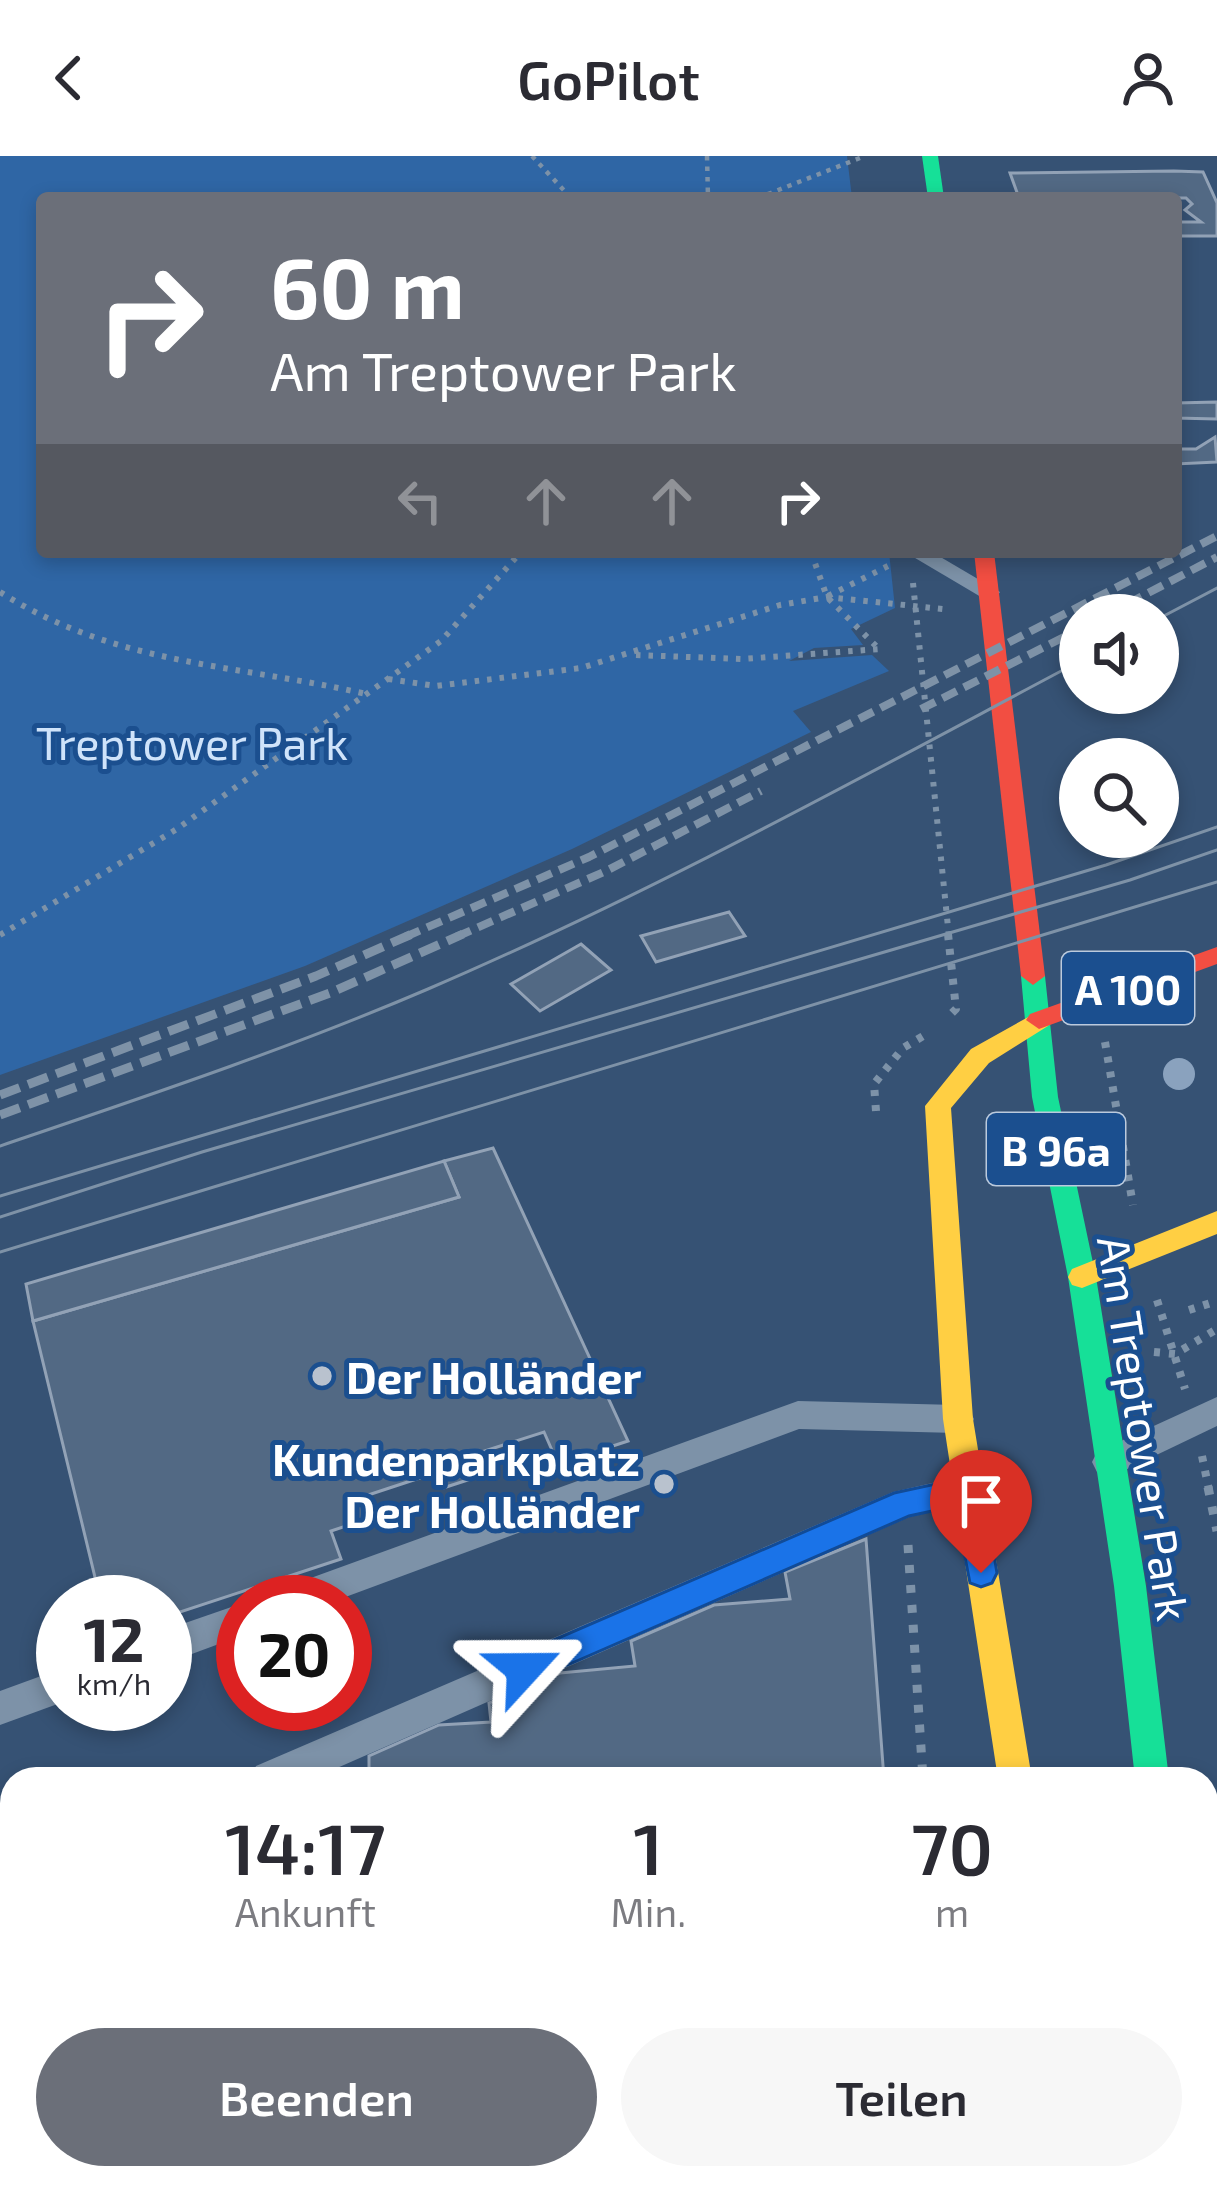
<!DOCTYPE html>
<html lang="de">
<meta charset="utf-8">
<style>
body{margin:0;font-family:"Exo 2",sans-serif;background:#f7f7f7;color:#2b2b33;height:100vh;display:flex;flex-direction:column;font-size:45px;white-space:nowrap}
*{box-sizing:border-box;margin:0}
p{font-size:39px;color:#7c7c81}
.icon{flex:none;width:66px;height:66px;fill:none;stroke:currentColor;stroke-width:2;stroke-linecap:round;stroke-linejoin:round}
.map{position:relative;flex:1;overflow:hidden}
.details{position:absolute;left:0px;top:1611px;width:1218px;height:423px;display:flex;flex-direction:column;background:#fff;border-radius:36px 36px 0 0;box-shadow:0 6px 18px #0003}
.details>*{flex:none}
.top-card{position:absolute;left:36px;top:36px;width:1146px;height:366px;border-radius:12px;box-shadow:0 6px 18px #0003;background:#6b6f79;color:#fff;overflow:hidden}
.fabs{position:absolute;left:1059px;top:438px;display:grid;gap:24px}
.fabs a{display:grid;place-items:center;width:120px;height:120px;border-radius:50%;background:#fff;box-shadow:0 6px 18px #0003;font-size:60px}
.speed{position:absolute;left:36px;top:1419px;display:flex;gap:24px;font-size:60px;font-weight:700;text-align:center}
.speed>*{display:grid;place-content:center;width:156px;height:156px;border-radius:50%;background:#fff;box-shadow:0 6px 18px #0003;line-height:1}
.speed small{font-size:30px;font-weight:400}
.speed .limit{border:18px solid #d22;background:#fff;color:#111}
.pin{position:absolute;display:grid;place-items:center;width:102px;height:102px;color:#fff;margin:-123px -51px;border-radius:50% 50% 50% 0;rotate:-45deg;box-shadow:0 0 12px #0007}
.pin .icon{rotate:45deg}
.me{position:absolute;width:132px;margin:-66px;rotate:66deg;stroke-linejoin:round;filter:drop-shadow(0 0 9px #0008)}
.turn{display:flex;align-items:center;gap:42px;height:252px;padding:0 36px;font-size:54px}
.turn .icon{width:156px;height:156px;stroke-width:2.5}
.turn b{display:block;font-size:84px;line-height:102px}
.lanes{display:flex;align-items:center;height:114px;padding:0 36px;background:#0003;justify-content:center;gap:60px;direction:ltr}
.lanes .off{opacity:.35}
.eta{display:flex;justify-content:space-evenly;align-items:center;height:204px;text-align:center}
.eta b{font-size:72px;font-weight:600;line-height:84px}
.button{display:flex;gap:24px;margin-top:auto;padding:24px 36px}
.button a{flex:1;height:138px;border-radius:72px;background:#6b6f79;color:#fff;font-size:48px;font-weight:600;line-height:138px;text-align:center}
.button a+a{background:#f7f7f7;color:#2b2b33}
header{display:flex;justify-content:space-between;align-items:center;height:156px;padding:0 36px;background:#fff;font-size:54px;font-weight:600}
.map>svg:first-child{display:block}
.green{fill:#2f66a5}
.building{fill:#526984;stroke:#92a2b6;stroke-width:3}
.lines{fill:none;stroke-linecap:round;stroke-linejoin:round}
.path-far3{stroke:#7d92a8;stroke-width:4.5;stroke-dasharray:4.5 6;stroke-linecap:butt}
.path-far2{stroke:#7d92a8;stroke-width:6;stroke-dasharray:4.5 8;stroke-linecap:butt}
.path-far1{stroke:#7d92a8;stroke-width:8;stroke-dasharray:6 9;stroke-linecap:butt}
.path{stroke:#7d92a8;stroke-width:9;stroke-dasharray:8 12;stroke-linecap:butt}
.lane{fill:#7d92a8;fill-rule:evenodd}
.fast{fill:#16e098;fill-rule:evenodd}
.slow{fill:#ffcf43;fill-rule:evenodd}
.jam{fill:#f24e42;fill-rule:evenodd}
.tram{stroke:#7e92a7;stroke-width:3}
.rail-far1{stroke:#7e92a7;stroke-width:8;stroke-dasharray:16 8;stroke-linecap:butt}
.rail{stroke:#7e92a7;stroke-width:9;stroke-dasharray:21 9;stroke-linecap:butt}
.tree{fill:#8aa2be}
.route{fill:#1a73e8;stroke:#114b97;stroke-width:3}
.poi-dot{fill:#b9c2ce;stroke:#1b4f8f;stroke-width:4.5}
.labels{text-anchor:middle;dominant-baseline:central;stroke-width:10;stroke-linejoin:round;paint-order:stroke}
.shield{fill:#1b4f8f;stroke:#bbcadd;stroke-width:3}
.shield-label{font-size:42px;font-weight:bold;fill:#fff}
.park-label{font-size:45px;fill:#cfe3fa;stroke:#1b4f8f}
.poi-label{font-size:45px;font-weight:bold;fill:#fff;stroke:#1b4f8f;text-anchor:start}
.street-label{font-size:45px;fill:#fff;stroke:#1b4f8f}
</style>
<header><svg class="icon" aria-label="back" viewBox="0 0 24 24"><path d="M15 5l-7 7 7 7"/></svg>GoPilot<svg class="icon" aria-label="person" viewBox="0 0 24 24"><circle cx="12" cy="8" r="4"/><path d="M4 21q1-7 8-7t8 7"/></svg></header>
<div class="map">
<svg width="1217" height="2033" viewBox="0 0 1217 2033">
<rect width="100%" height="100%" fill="#365274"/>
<!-- green -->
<path class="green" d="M0,0h847l5,42h-810v354h847l6,56 -44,21 12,16 -49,3 -25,13 83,-6 17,16 -96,40 18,21 -239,117 -267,117 -305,109z"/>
<!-- building -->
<g class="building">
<path d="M1174,15l29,1 14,31v33h-41v-14h25l-16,-12 7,-6 -6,-6h-167l-9,-25z"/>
<path d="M1217,246v17l-41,-1v-15z"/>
<path d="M1215,281l2,25 -41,2v-15h20z"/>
<path d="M729,756l16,24 -89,26 -15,-26z"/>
<path d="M581,788l30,26 -71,41 -29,-27z"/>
<path d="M493,992l135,293 -70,23 -14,-32 -75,24 8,21 -34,11 -5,-16 -79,26 8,21 -36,12 10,28 -176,58v-15h-33v-4l-31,4 -68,-281 426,-124 -15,-36z"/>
<path d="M444,1005l15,36 -426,124 -7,-37z"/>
<path d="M866,1383l18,240h-543l28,-3v-20l70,-31 52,-3 -2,-19 71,-30 75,-7 -4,-25 83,-36 76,-6 -5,-27z"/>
<path d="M12,1751v103l-12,-1v-94z"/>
</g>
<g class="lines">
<!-- path-far3 -->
<g class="path-far3">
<path d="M532,0l39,42"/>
<path d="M707,0l1,42"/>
<path d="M758,42l107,-42"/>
</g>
<!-- path-far2 -->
<g class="path-far2">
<path d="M811,396l16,45 51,51"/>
<path d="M913,427l36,354"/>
<path d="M0,436c117,74 236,72 366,102"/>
<path d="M828,440l62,-31"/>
<path d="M636,499l106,4 138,-10"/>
<path d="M388,523l48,7 145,-18 199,-63 47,-8 116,12"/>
<path d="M0,779l177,-106 264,-188 80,-89"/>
</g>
<!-- path-far1 -->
<g class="path-far1">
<path d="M948,778l8,75 -5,5"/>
<path d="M1105,886l28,163"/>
<path d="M876,955l-2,-27 29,-36 27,-16"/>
<path d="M1157,1144l28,89"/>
<path d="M1189,1154l28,-9"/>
<path d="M1154,1196l21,2 42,-25"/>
<path d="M1202,1300l7,34"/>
</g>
<!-- path -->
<g class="path">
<path d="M1208,1331l9,44"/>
<path d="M908,1389l15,234"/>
<path d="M1002,2022l6,11"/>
</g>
<!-- lane -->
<g class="lane">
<path d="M905,396h27l68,40 -3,5h-16z"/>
<path d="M1217,1241v29l-96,46 -12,5 -12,-5 -5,-10 5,-10z"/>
<path d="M798,1245l159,4 12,4 5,10 -5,10 -12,4 -158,-4 -467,173h-62l5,-11z"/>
<path d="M967,1319l12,4 5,11 -5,11 -70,16 -597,262h-62l6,-13 637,-274z"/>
<path d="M243,1447v32l-78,29v-34z"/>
<path d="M63,1512v34l-63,23v-34z"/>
<path d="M12,1715v40l-12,5v-40z"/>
<path d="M12,1945v42l-12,1v-42z"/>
</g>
<!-- fast -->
<g class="fast">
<path d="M922,0h16l6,42h-16z"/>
<path d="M1033,811l12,9 13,121 38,180 50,309 23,193h-34l-21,-193 -46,-309 -36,-180 -11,-121z"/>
<rect x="1206" y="1883" width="11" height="38"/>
<path d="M12,2006v16h44l-4,11h-52v-25z"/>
<rect x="322" y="2022" width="38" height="11"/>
</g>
<!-- slow -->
<g class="slow">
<path d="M1039,855l9,3 4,6 -4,6 -59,37 -38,45 22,311 59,360h-34l-55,-360 -18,-313 46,-57z"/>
<path d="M1217,1055v23l-135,54 -10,-3 -4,-8 4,-8z"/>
<path d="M1206,1930l11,5v82l-11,-4z"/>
<path d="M1096,2022h38l4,11h-38z"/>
</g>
<!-- jam -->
<g class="jam">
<path d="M974,396h20l51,424 -12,9 -12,-9z"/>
<path d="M1217,791v17l-178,65 -13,-9 4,-6z"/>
</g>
<!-- tram -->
<g class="tram">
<path d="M1158,463l59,-31"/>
<path d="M0,990c144,-49 288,-97 428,-157 224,-96 437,-214 652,-328"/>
<path d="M0,1040l1106,-331 111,-38"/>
<path d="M0,1061l202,-65 928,-272 87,-30"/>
<path d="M0,1096l1217,-370"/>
</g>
<!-- rail-far1 -->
<g class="rail-far1">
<path d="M1106,459l111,-58"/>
<path d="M921,553l159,-80"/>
<path d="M405,781l184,-80 628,-321"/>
<path d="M456,781l150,-66 155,-80"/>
</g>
<!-- rail -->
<g class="rail">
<path d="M0,939l316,-119 96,-42"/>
<path d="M0,959l330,-122 133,-59"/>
</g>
</g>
<!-- trees -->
<circle class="tree" cx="1179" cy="918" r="16"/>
<!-- route -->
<path class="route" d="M968,1321l10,4 5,9 14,83 -5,10 -11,4 -11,-4 -15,-77 -46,10 -385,168 -12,-4 -5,-11 5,-11 382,-165z"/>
<!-- markers -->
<g class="poi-dot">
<circle cx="322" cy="1220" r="12"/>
<circle cx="664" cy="1328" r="12"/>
</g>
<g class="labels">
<!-- shield labels -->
<g class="shield">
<rect x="1062" y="796" width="132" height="72" rx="9"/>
<rect x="987" y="957" width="138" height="72" rx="9"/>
</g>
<g class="shield-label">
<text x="1128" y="832">A 100</text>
<text x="1056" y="993">B 96a</text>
</g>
<!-- park labels -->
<g class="park-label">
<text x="192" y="586">Treptower Park</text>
</g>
<!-- poi labels -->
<g class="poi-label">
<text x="346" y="1220">Der Holländer</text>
<text x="640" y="1302" text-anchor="end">Kundenparkplatz<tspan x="640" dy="52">Der Holländer</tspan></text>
</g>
<!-- street labels -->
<g class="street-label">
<text transform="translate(1145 1272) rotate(81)">Am Treptower Park</text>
</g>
</g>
</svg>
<div class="fabs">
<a><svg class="icon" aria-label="sound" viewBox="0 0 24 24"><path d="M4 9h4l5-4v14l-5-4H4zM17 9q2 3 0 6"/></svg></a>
<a><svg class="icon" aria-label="search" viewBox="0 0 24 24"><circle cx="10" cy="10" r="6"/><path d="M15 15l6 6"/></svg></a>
</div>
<div class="speed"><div>12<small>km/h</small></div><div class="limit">20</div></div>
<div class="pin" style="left:981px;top:1417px;background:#d93025"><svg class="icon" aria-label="arrive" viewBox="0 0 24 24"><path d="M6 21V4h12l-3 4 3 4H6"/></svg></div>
<svg class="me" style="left:524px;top:1513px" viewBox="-20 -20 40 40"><path d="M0-17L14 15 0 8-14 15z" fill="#1a73e8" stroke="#fff" stroke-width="4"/></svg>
<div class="top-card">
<div class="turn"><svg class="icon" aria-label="right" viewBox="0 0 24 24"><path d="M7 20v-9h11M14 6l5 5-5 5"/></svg><div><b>60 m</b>Am Treptower Park</div></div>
<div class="lanes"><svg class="icon off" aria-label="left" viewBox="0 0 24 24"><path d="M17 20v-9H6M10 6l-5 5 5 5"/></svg><svg class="icon off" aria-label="ahead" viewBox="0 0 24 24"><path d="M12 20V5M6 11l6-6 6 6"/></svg><svg class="icon off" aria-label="ahead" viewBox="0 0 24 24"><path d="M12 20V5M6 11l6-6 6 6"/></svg><svg class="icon" aria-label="right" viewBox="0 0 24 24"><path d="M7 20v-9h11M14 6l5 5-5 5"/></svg></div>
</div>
<section class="details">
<div class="eta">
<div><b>14:17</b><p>Ankunft</p></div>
<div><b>1</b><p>Min.</p></div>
<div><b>70</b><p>m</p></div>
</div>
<div class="button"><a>Beenden</a><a>Teilen</a></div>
</section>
</div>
